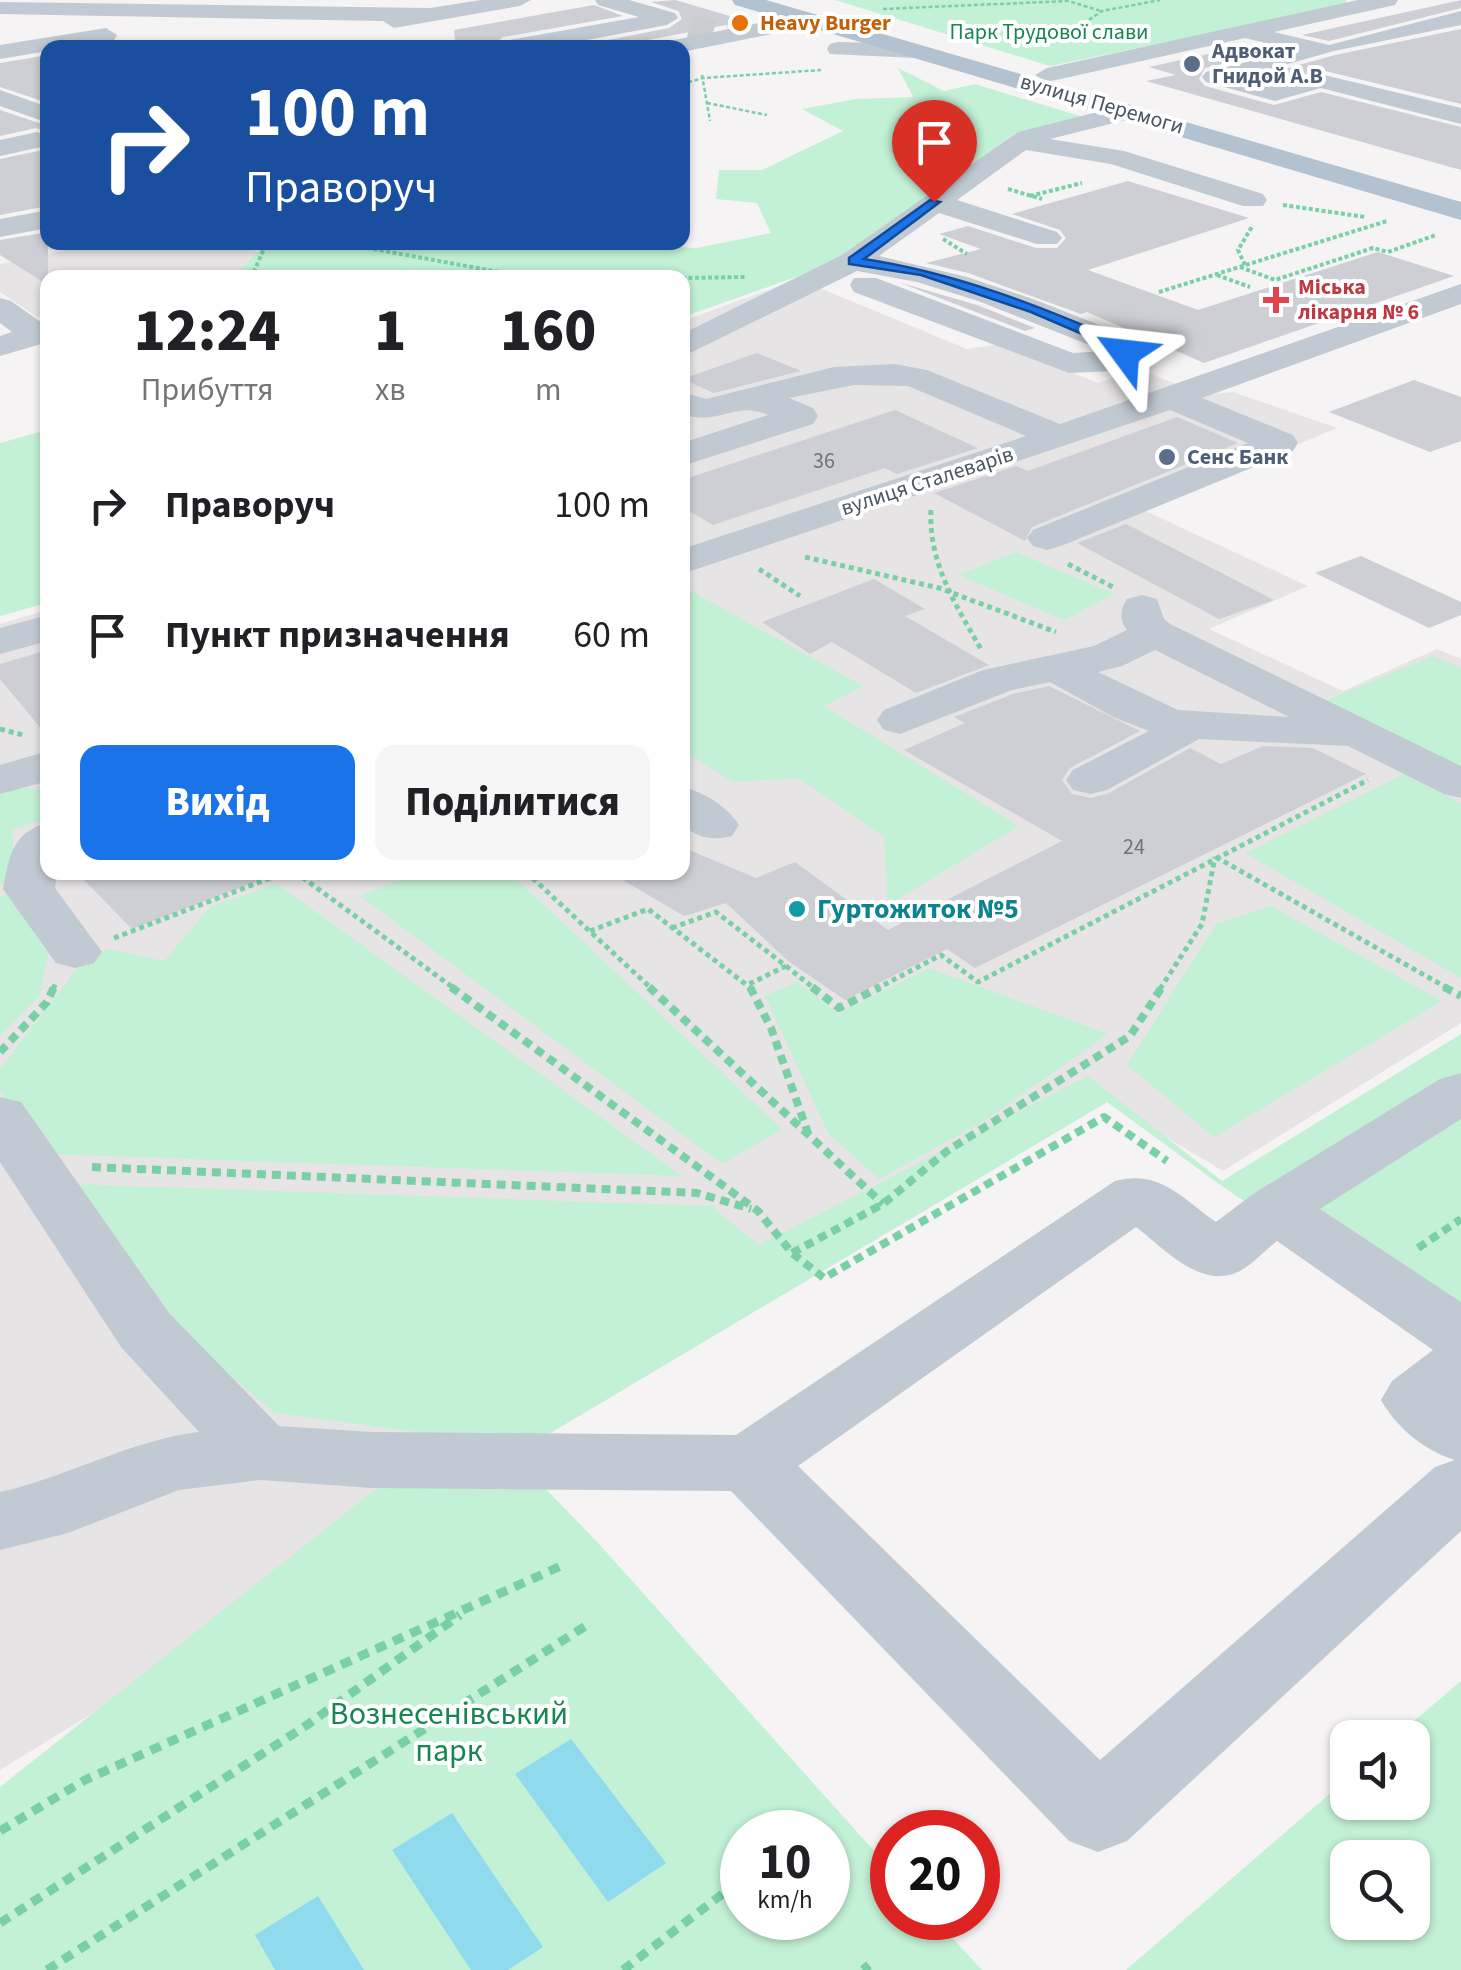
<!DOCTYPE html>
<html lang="uk">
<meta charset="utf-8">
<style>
body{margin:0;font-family:"Source Sans 3",sans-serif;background:#f6f6f6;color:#202124;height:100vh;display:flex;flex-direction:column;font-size:38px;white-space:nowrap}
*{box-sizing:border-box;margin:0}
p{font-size:32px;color:#757577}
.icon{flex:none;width:55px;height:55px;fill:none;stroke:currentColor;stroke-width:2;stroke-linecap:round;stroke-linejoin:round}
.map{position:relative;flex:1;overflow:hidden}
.panel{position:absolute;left:40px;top:270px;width:650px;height:610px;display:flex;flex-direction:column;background:#fff;border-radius:20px;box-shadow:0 2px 8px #0004}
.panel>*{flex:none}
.banner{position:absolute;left:40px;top:40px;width:650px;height:210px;border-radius:20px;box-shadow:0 2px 8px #0004;background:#1a4fa0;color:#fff;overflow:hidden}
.tools{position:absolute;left:1330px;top:1720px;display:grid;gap:20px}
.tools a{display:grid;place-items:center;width:100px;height:100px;border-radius:20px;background:#fff;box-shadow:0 2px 8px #0004;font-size:50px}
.speed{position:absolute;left:720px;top:1810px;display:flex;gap:20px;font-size:50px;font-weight:700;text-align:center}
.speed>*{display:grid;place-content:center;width:130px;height:130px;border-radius:50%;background:#fff;box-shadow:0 2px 8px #0004;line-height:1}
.speed small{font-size:25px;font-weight:400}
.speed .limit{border:15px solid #d22;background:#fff;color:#111}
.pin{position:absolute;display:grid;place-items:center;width:85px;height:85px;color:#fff;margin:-102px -42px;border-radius:50% 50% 50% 0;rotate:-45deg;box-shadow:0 0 10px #0007}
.pin .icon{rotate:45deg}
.me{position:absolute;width:110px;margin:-55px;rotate:300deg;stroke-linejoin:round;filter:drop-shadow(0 0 8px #0008)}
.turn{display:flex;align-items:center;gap:35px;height:210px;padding:0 40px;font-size:45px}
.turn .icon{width:130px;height:130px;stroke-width:2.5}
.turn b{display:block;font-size:70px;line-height:85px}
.eta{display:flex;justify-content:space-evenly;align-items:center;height:170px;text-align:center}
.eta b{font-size:60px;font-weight:800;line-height:70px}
.primary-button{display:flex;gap:20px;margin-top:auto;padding:20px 40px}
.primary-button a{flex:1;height:115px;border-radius:20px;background:#1a73e8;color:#fff;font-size:40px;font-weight:800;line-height:115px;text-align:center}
.primary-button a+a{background:#f6f6f6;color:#202124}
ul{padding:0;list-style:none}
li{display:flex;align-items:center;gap:30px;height:130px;padding:0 40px}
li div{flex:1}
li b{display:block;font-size:38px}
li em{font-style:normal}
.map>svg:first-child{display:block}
.education{fill:#e6e4e5}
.green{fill:#c3f1d5;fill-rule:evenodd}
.water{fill:#90daee}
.building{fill:#cdcfd5}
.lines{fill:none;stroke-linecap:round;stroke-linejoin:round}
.minor-tunnel{stroke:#caccce;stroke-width:24;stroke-dasharray:24 12;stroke-linecap:butt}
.path-far4{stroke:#7ad0a6;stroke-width:2.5;stroke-dasharray:4 2.5;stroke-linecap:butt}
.path-far3{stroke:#7ad0a6;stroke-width:4;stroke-dasharray:4 2.5;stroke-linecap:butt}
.path-far2{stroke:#7ad0a6;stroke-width:5;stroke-dasharray:5 4;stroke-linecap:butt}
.path-far1{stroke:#7ad0a6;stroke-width:8;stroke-dasharray:9 6;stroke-linecap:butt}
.path{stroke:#7ad0a6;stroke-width:9;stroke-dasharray:11 8;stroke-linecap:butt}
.minor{fill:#c1cad2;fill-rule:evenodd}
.major{fill:#b3c2d1;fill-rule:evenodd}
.route{fill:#1a73e8;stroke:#114b97;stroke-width:2.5}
.food-dot{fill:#e8710a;stroke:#fff;stroke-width:4}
.service-dot{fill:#5c6f8a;stroke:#fff;stroke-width:4}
.health-dot{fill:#e0444e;stroke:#fff;stroke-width:4}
.culture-dot{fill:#0f9aa8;stroke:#fff;stroke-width:4}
.labels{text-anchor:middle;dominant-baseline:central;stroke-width:8;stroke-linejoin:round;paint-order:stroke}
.far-food-label{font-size:22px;font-weight:bold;fill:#c56008;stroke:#fff;text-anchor:start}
.far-park-label{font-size:22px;fill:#17864f;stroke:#fff}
.far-service-label{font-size:22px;font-weight:bold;fill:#4e5e75;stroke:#fff;text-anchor:start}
.far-street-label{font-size:22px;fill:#4a5661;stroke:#fff}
.far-health-label{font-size:22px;font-weight:bold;fill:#be3a42;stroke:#fff;text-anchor:start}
.number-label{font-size:22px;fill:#6b747e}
.culture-label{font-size:28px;font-weight:bold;fill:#0d838f;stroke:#fff;text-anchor:start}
.near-park-label{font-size:32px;fill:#17864f;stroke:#fff}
</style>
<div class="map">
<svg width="1461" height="1970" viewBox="0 0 1461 1970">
<rect width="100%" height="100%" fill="#f5f3f3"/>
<!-- education -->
<g class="education">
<path d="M104,242l136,1 37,20 -65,14 -164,1 -1,37 -10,2 -37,-25v-28z"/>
<path d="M798,279l169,70 34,-5 97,39 40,-14 66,26 29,-3 104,36 -196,81 167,77 -99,43 134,62 94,-42 24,10v364l-238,148 -116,-69 -595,354 -512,314v-1146l47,-14 1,262h634l1,-551z"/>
</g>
<!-- green -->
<g class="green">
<path d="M835,0h511v5l-296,61z"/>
<path d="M898,68l46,23 31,-7 108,33 -69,17 -167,125 -164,58 -1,-39h-474l32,-8 27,-27 375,-1 -3,3 57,3 75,-15 -14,-30 -41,-4 3,-29h43l81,-39 -41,-22 54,-10 57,-2z"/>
<path d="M47,430v173l-47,13v-173z"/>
<path d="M1016,552l98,42 -50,26 -105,-45z"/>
<path d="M682,586l181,100 -39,20 195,120 -131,79 -4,-68 -85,-59 -66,4 -50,-32z"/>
<path d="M1433,656l28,12v106l-141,-71z"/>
<path d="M1404,774l57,29v175l-216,-125z"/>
<path d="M13,786l34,5v27l-35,12 4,54 -16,1v-95z"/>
<path d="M420,872l90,1 272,256 -60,35 -362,-268z"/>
<path d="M277,884l405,292 -635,-22 -47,-63v-22l80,-104 28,-16 56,12 47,-55z"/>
<path d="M18,895l30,59 -8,41 -40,41v-140z"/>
<path d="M1271,906l171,95 -228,136 -87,-72 89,-141z"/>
<path d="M929,968l179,66 -124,87 -105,58 -51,-46 -63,-137 33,-14 40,32z"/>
<path d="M1461,1034v314l-242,-164 -112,-82 -594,353 86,89 293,327v47h42l48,52h-982v-183l377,-299 78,-51 -180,-24 -110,-91 -92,-138 638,22 48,39 329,-169 134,105zM742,1832h86v86h-86z"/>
<path d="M1461,1681v289h-335l221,-191 1,23h64v-64l-17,-1zM1348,1858h64v64h-64z"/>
</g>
<!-- water -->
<g class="water">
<path d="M571,1739l95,124 -58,39 -93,-128z"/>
<path d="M452,1813l91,134 -35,23h-37l-79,-120z"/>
<path d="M318,1896l46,74h-89l-20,-35z"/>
</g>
<!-- building -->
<g class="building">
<path d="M675,0l72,21 -141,27h-39l102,-20 13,-9 -4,-8 -27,-9z"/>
<path d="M1461,0v8l-132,33 -27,-6z"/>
<path d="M594,5l29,11 -120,21 -14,11h-33l-2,-18z"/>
<path d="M1461,29v75l-140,-34 -46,12 -19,-5 79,-22z"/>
<path d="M1253,44l26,6 -74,18 -6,11 6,7 69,19 47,-13 140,35v43l-315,-89 30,-6 -27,-8z"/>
<path d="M48,55v48l-48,-16v-24z"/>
<path d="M0,110l48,16v6l-12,-4 -36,8z"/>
<path d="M48,149v57l-48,9v-56z"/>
<path d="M1128,181l121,37 -161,52 110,40 180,-58 76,24 -250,87 -117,-51 -6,2 -113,-41 -42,-10 55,-14 -42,-15 29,-8 68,22h21l9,-10 -6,-8 -48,-16z"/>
<path d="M48,232v53l-48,-30v-15z"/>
<path d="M898,282l79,23 58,23 -10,3z"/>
<path d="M757,353l44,18 -87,22 -32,-14z"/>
<path d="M1414,380l47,17v44l-31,11 -101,-40z"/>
<path d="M895,410l83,38 -81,26 -12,-6 -172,57 -31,-18v-27z"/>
<path d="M1177,417l61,26 -206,84 -7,14 -91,-48 82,-27 12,5z"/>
<path d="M1126,524l148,76 -55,19 -142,-76z"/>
<path d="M1361,556l100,46v13l-32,13 -114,-55z"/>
<path d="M874,579l51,30 -20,7 84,49 -73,28 -84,-51 -22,12 -48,-32z"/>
<path d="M48,650v87l-48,-58v-15z"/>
<path d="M1049,686l91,45 -70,37 -8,12 10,14 19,4 18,-5 81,-45 31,16 42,-18 50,2 53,26 -391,194 -28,-19 -102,51 -57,-39 -62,-58 -42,13 -75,-44h73v-25l74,31 39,-16 93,68 174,-89 -158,-91 61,-27 -11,-6 59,-23z"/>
<path d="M76,872h196l1,3 -141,54z"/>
</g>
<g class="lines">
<!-- minor-tunnel -->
<path class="minor-tunnel" d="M690,26l35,10"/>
<!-- path-far4 -->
<g class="path-far4">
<path d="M1065,0l36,11"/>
<path d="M883,9l184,-8"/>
<path d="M1057,42l45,-31 58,-11"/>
<path d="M210,48l28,-5"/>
<path d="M269,48l25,-5"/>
<path d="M702,75l8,46"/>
<path d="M682,84l21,-6 118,-8"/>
<path d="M707,103l60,12"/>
</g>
<!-- path-far3 -->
<g class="path-far3">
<path d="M1008,189l34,10"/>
<path d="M1030,196l52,-13"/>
<path d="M1283,205l82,12"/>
<path d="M943,239l24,15"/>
<path d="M335,242l197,36"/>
<path d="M1245,265l-7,-15 15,-25"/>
<path d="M1240,267l35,13 98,-32 15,4 48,-17"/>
<path d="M1217,275l33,12"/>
<path d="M251,278l16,-36"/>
<path d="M682,278l64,-1"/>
<path d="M1159,292l228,-71"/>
</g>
<!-- path-far2 -->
<g class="path-far2">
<path d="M931,510c-3,53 26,97 51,141"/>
<path d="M805,557l134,31 117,44"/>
<path d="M1068,564l47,24"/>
<path d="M759,569l41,27"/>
<path d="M0,729l23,6"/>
<path d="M1216,857l233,132"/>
<path d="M295,872l160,117"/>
<path d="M526,872l126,117"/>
<path d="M672,928l44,-16 70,54 -37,18"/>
<path d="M590,931l58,-22 104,80"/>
<path d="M114,938l172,-66"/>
<path d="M786,966l29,23"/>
<path d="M53,989l4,-8"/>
<path d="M876,989l65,-34 37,27 390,-202"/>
<path d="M1160,989l42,-65 13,-67"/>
</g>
<!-- path-far1 -->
<g class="path-far1">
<path d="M451,987l307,224 34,42 32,25 280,-161 63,44"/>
<path d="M649,987l234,217"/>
<path d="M750,987l21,41 38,108"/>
<path d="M812,987l27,21 41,-21"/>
<path d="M1444,987l17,9"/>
<path d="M0,1052l47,-50 7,-15"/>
<path d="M92,1167l605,26 54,16"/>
<path d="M1418,1248l43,-29"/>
<path d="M792,1253l91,-49 64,-53 183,-115 32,-49"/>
</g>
<!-- path -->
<g class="path">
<path d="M0,1831l85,-51 478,-215"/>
<path d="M0,1923l307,-198 153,-110"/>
<path d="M47,1970l540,-345"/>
<path d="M623,1970l119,-91"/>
<path d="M863,1970l6,-5"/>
</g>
<!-- minor -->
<g class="minor">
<path d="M481,0h50l-11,6 -126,22 -11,-7 -383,-7v-12l430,6z"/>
<path d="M595,0h34l46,13 3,5 -11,7 -123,23h-51l11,-7 135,-24 -41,-12z"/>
<path d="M1358,0h40l-3,5 -121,27 55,13 132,-34v14l-127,26 -92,26 33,9 45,-12 141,34v16l-140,-36 -46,13 -69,-19 -4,-5 4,-5 89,-22 -50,-12 -198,44 -12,-7 12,-7z"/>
<path d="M809,13l8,2 3,5 -3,5 -135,27v-4h-24l11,-7z"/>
<path d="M106,28l11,7 -3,5 -66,8v3l-48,8v-14z"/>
<path d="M838,42l78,2 11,7 -11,7 -86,-4 -3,-5 3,-5z"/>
<path d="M0,90l48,17v16l-48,-17z"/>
<path d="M1129,104l13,8 -4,5 -88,22 74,12 139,43 4,6 -4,6h-20l-132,-42 -85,-14 -69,50 100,32 5,6 -5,6h-20l-98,-31 -60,43 88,21 66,22 99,39 9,17 -5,7 -23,9 -44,2 -215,-81 -4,-7 4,-7h22l197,75 32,-2 -127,-50 -61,-19 -60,-11 -175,86v-23l160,-79 176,-123z"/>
<path d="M37,132l11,4 -2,10 -46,10v-16z"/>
<path d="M48,210v18l-48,9v-18z"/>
<path d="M1461,284v20l-259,94 91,37 5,8 -5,8 -232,95 -14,4 -14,-4 -6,-8 6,-8 215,-87 -78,-33 -488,164v-25l344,-113 -118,-50 -54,-1 -65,13 24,10 5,8 -5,8 -131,42v-23l86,-28c-33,-15 -49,12 -86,-1v-22l24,7 128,-32 60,-3 33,6 133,54z"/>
<path d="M0,298l11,3 37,26v15l-48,14v-20l12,-4 -12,-9z"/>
<path d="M1142,595l15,4 7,20 6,5 291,142v32l-17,-4 -96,-48 -149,-7 -92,51 -17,4 -17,-4 -7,-10 7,-10 76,-39 -36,-14 -63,-35 -38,8 -112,44 -16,-4 -7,-10 7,-10 99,-40 111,-24 33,-16c-8,-11 -7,-20 0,-31zM1155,650l134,67 -111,-7 -80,-38 24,-6z"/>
<path d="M48,615v26l-48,13v-26z"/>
<path d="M48,751v30l-48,13v-29z"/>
<path d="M682,787c23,5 44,19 57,38l-7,11c-21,5 -33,2 -50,-11z"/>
<path d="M48,823v49h9l-2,16 47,64 -8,11 -19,5 -19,-5 -53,-74c6,-32 9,-57 45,-66z"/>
<path d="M1461,1073v46l-141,90 141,93v229l-334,310 -29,11 -29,-11 -338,-350 -359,-3 -111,-8 -82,10 -111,43 -68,17v-58c68,-15 130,-52 199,-60l-78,-85 -121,-185v-65l21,5 148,211 110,113 93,6 364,3 379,-254c44,-12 67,17 101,41l37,-28 187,-115zM1136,1227c28,21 65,64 104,44 13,-7 25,-21 37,-30l156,109 -41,31 -11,19c16,28 44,51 74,60l-20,7 -335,293 -302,-294z"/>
</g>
<!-- major -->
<path class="major" d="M732,0h34l695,202v18l-726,-215z"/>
</g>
<!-- route -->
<path class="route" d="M930,200l10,2 -76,57c92,14 176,47 261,84l5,13h-10l-5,-8 -84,-36 -110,-37 -72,-11v-6z"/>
<!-- markers -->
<circle class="food-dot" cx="740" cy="23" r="10"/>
<g class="service-dot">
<circle cx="1192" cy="64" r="10"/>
<circle cx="1167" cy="457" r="10"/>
</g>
<path class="health-dot" d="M1271 285h10v10h10v10h-10v10h-10v-10h-10v-10h10z"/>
<circle class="culture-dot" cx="797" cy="909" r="10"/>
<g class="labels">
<!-- far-food labels -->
<g class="far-food-label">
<text x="760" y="23">Heavy Burger</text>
</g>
<!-- far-park labels -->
<g class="far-park-label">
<text x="1049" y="32">Парк Трудової слави</text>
</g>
<!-- far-service labels -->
<g class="far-service-label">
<text x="1212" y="51">Адвокат<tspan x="1212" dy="25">Гнидой А.В</tspan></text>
<text x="1187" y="457">Сенс Банк</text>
</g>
<!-- far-street labels -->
<g class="far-street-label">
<text transform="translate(1102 104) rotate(16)">вулиця Перемоги</text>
<text transform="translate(927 481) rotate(-18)">вулиця Сталеварів</text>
</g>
<!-- far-health labels -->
<g class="far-health-label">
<text x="1298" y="287">Мiська<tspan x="1298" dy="25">лiкарня № 6</tspan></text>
</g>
<!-- number labels -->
<g class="number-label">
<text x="824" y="461">36</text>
<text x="1134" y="847">24</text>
</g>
<!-- culture labels -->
<g class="culture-label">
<text x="817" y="909">Гуртожиток №5</text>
</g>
<!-- near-park labels -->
<g class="near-park-label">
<text x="449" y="1714">Вознесенівський<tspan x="449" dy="37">парк</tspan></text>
</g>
</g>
</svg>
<div class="tools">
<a><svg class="icon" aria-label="sound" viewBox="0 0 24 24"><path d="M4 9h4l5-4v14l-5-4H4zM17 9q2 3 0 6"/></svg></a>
<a><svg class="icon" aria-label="search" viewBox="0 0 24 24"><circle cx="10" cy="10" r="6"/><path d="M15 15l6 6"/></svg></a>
</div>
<div class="speed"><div>10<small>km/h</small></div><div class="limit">20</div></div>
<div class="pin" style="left:934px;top:202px;background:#d93025"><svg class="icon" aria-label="arrive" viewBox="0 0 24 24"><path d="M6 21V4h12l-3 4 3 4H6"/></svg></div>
<svg class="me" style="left:1125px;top:353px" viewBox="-20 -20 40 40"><path d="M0-17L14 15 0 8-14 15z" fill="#1a73e8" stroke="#fff" stroke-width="4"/></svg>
<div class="banner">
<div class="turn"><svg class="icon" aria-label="right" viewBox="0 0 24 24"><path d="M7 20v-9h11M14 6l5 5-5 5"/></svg><div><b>100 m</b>Праворуч</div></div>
</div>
<section class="panel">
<div class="eta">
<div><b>12:24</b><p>Прибуття</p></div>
<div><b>1</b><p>хв</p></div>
<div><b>160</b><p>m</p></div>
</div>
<ul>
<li><svg class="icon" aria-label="right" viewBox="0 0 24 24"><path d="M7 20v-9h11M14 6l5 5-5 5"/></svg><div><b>Праворуч</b></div><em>100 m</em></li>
<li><svg class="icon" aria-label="arrive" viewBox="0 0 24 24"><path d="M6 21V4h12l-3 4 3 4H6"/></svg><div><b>Пункт призначення</b></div><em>60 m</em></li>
</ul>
<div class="primary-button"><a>Вихід</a><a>Поділитися</a></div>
</section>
</div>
